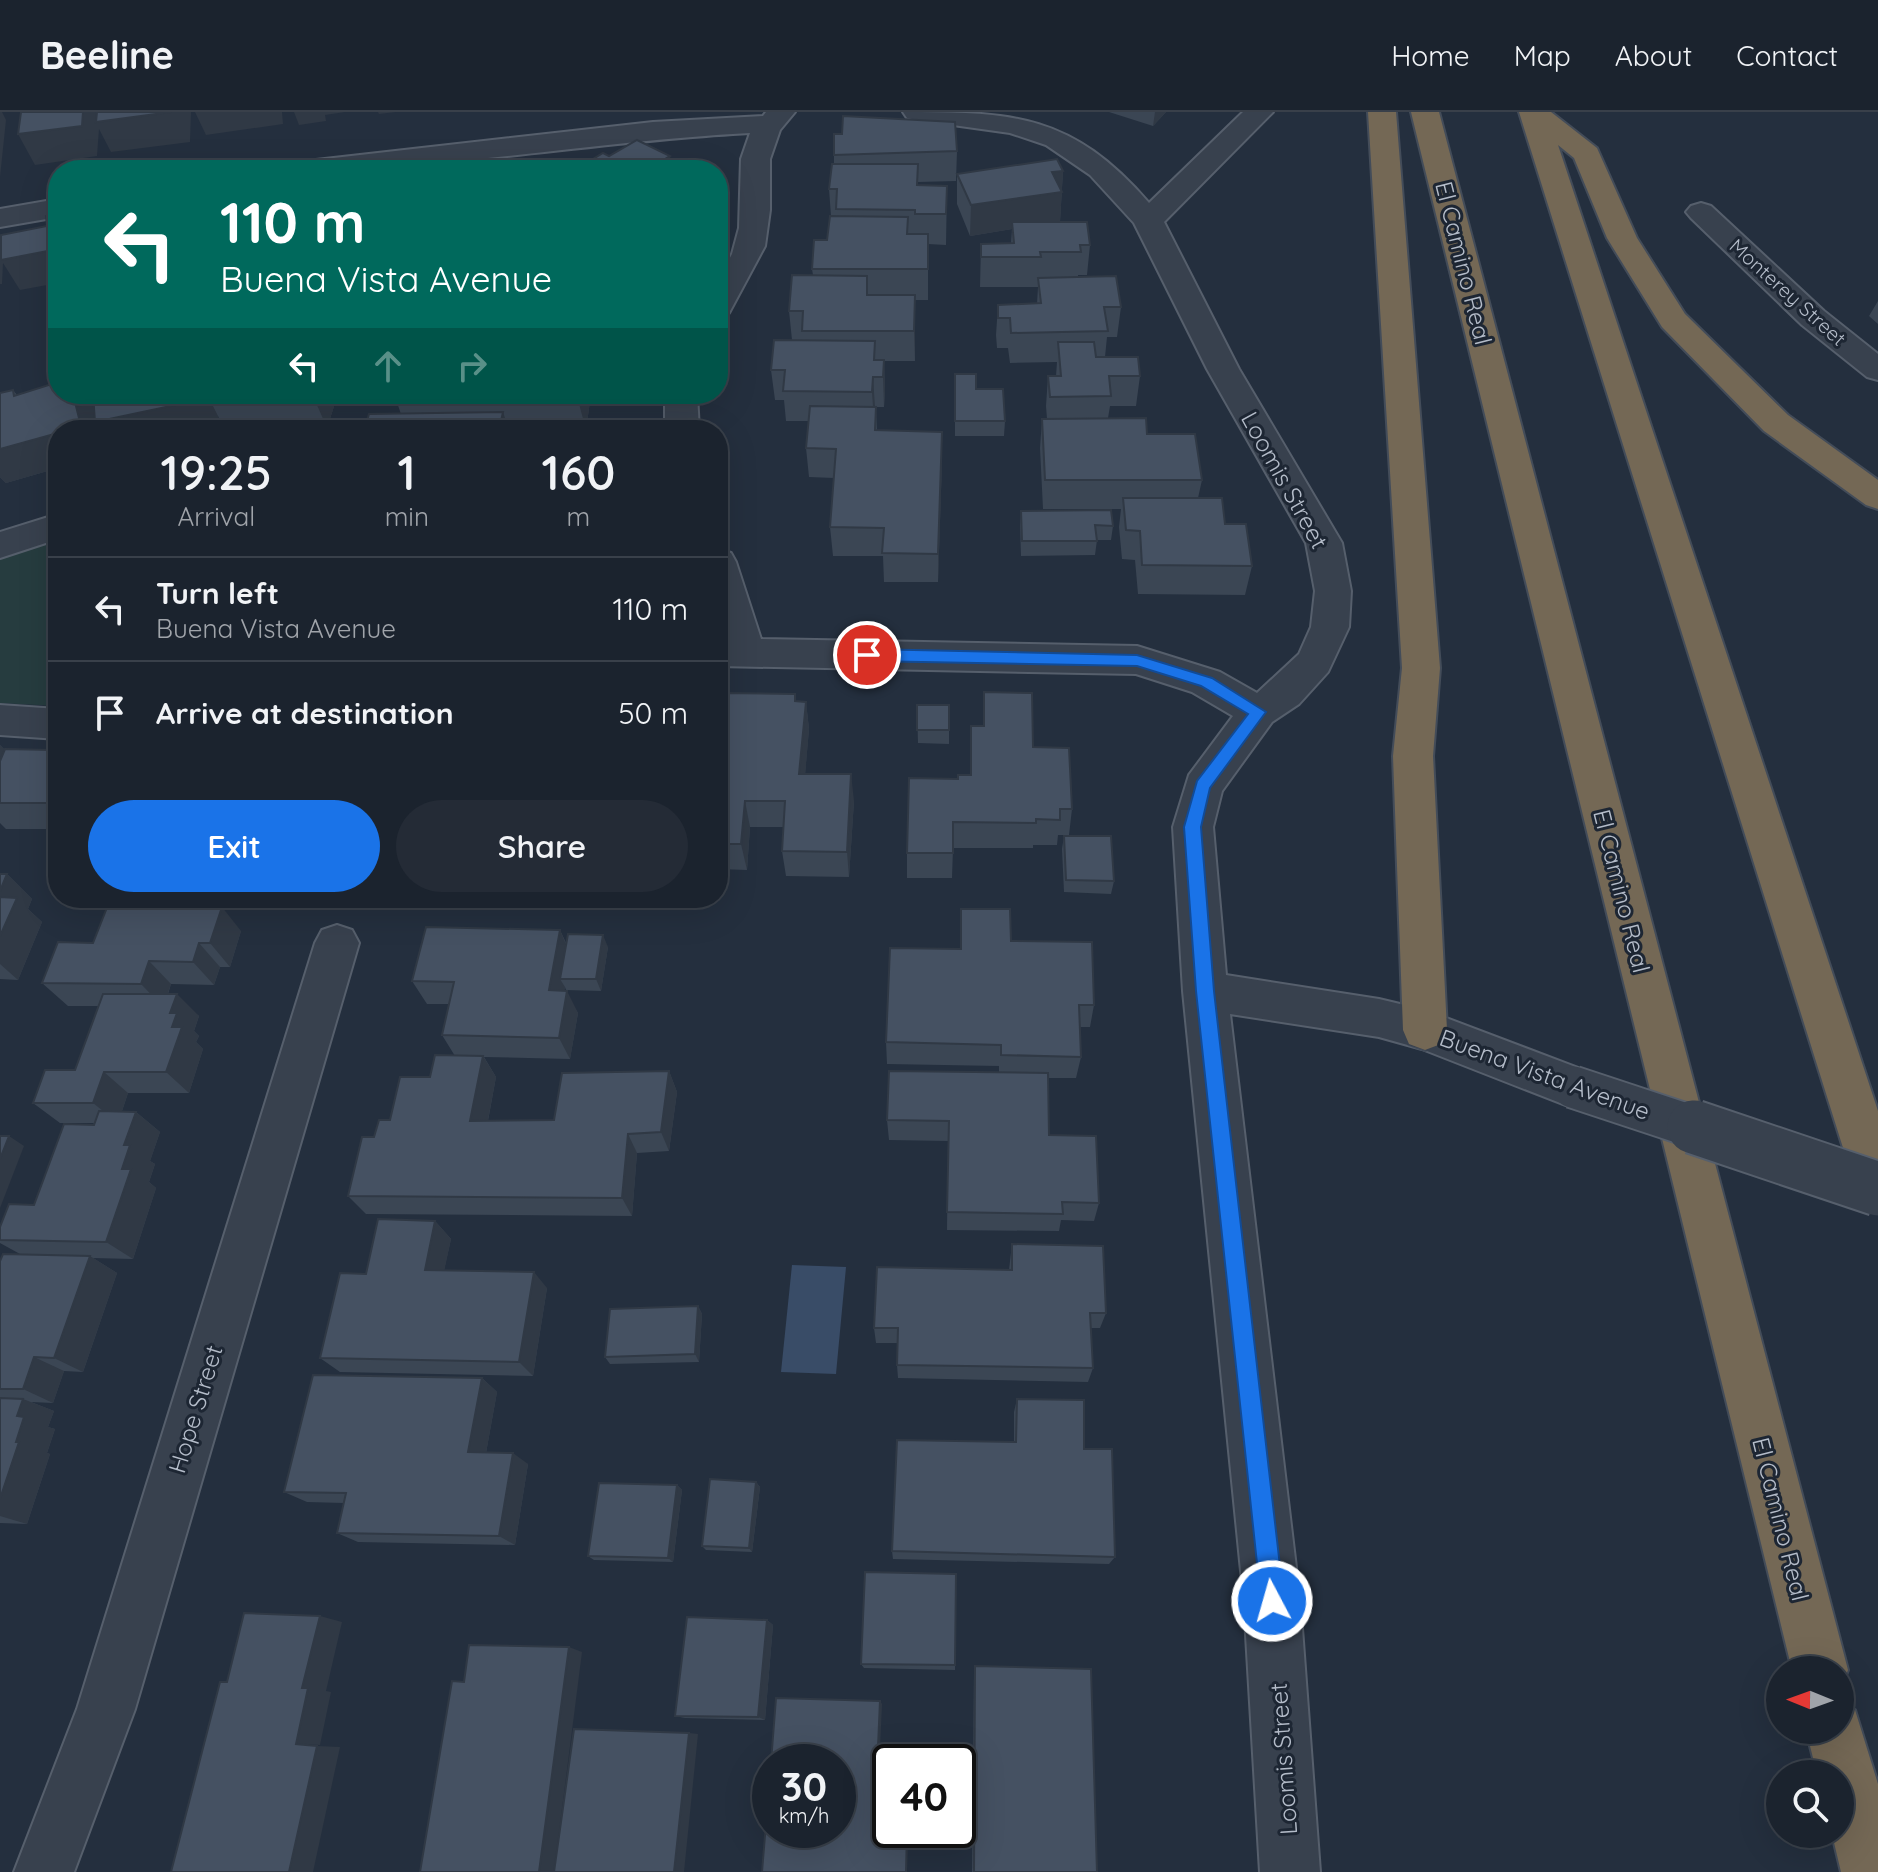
<!DOCTYPE html>
<style>
body{margin:0;font-family:Quicksand,sans-serif;background:#242b36;color:#f1f3f6;height:100vh;display:flex;flex-direction:column;font-size:30px;white-space:nowrap}
*{box-sizing:border-box;margin:0}
p{font-size:26px;color:#a0a4aa}
.icon{flex:none;width:44px;height:44px;fill:none;stroke:currentColor;stroke-width:2;stroke-linecap:round;stroke-linejoin:round}
.map{position:relative;flex:1;overflow:hidden}
.drawer{position:absolute;left:48px;top:308px;width:680px;height:488px;display:flex;flex-direction:column;background:#1b232e;border-radius:32px;box-shadow:0 8px 32px #0002,0 0 0 2px #39404a}
.drawer>*{flex:none}
.top-card{position:absolute;left:48px;top:48px;width:680px;height:244px;border-radius:32px;box-shadow:0 8px 32px #0002,0 0 0 2px #39404a;background:#00695c;color:#fff;overflow:hidden}
.needle{width:52px;rotate:271deg}
.controls{position:absolute;left:1766px;top:1544px;display:grid;gap:16px}
.controls a{display:grid;place-items:center;width:88px;height:88px;border-radius:50%;background:#1b232e;box-shadow:0 8px 32px #0002,0 0 0 2px #39404a;font-size:40px}
.speed{position:absolute;left:752px;top:1632px;display:flex;gap:16px;font-size:40px;font-weight:700;text-align:center}
.speed>*{display:grid;place-content:center;width:104px;height:104px;border-radius:50%;background:#1b232e;box-shadow:0 8px 32px #0002,0 0 0 2px #39404a;line-height:1}
.speed small{font-size:20px;font-weight:400}
.speed .limit{border:4px solid #111;border-radius:12px;background:#fff;color:#111}
.pin{position:absolute;display:grid;place-items:center;width:68px;height:68px;color:#fff;margin:-34px;border:4px solid #fff;border-radius:50%;box-shadow:0 2px 8px #0007}
.me{position:absolute;width:88px;margin:-44px;rotate:354deg;stroke-linejoin:round;filter:drop-shadow(0 0 6px #0008)}
.turn{display:flex;align-items:center;gap:28px;height:168px;padding:0 40px;font-size:36px}
.turn .icon{width:104px;height:104px;stroke-width:2.5}
.turn b{display:block;font-size:56px;line-height:68px}
.lanes{display:flex;align-items:center;height:76px;padding:0 40px;background:#0003;justify-content:center;gap:40px;direction:ltr}
.lanes .off{opacity:.35}
.eta{display:flex;justify-content:space-evenly;align-items:center;height:136px;text-align:center}
.eta b{font-size:48px;font-weight:600;line-height:56px}
.button{display:flex;gap:16px;margin-top:auto;padding:16px 40px}
.button a{flex:1;height:92px;border-radius:48px;background:#1a73e8;color:#fff;font-size:32px;font-weight:600;line-height:92px;text-align:center}
.button a+a{background:#242b36;color:#f1f3f6}
ul{padding:0;list-style:none}
li{display:flex;align-items:center;gap:24px;height:104px;padding:0 40px;border-top:2px solid #39404a}
li div{flex:1}
li b{display:block;font-size:30px}
li em{font-style:normal}
header{display:flex;align-items:center;gap:48px;box-sizing:border-box;height:112px;padding:0 40px;background:#1b232e;border-bottom:2px solid #39404a}
header strong{font-size:38px}
nav{display:flex;gap:44px;margin-inline-start:auto;font-size:28px}
.map>svg:first-child{display:block}
.green{fill:#263c3f}
.water{fill:#394c67}
.lines{fill:none;stroke-linecap:round;stroke-linejoin:round}
.minor-casing{stroke:#565f6c;stroke-width:4}
.highway-casing{stroke:#434c59;stroke-width:4}
.minor{fill:#38414e;fill-rule:evenodd}
.highway{fill:#746855;fill-rule:evenodd}
.minor-bridge-far1-casing{stroke:#565f6c;stroke-width:45;stroke-linecap:butt}
.minor-bridge-casing{stroke:#565f6c;stroke-width:57;stroke-linecap:butt}
.minor-bridge-far1{stroke:#38414e;stroke-width:41}
.minor-bridge{stroke:#38414e;stroke-width:53}
.wall{fill:#3b4654}
.shaded-wall{fill:#303945}
.building{fill:#455162;stroke:#303945;stroke-width:2}
.route{fill:#1a73e8;stroke:#114b97;stroke-width:2}
.labels{text-anchor:middle;dominant-baseline:central;stroke-width:6;stroke-linejoin:round;paint-order:stroke}
.far-street-label{font-size:20px;fill:#b4bcc9;stroke:#1d2633}
.street-label{font-size:24px;fill:#b4bcc9;stroke:#1d2633}
</style>
<header>
<strong>Beeline</strong>
<nav><a>Home</a><a>Map</a><a>About</a><a>Contact</a></nav>
</header>
<div class="map">
<svg width="1878" height="1760" viewBox="0 0 1878 1760">
<rect width="100%" height="100%" fill="#242f3e"/>
<!-- green -->
<path class="green" d="M58,427v167l-58,-3v-147z"/>
<!-- water -->
<path class="water" d="M792,1153l54,2 -10,107 -55,-2z"/>
<g class="lines">
<!-- minor casing -->
<g class="minor-casing">
<g id="minor">
<path d="M766,0h29l-15,18 -10,29v51l-5,36 -36,67 -11,3v-36l14,-26 7,-26 2,-69 9,-26c-153,8 -304,37 -457,37l4,-6 10,-3 346,-39 110,-6z"/>
<path d="M903,0c111,0 169,2 246,91l94,-91h30l-109,110 75,147 103,174 9,48 -2,36 -21,45 -29,32 -27,18 -50,69 -9,36 13,148 153,24 46,11 164,62 7,15 -7,15 -16,6 -151,-59 -43,-12 -149,-23 70,587 20,271h-60l-16,-271 -61,-610 -10,-164 16,-52 44,-59 -41,-24 -56,-18 -418,-8v-28h5l-5,-16v-73l13,4 5,9 25,77 376,7 83,26 37,21 42,-39 12,-27 4,-36 -9,-48 -99,-174 -73,-146 -44,-48 -44,-30 -36,-12 -93,-13 -10,-2z"/>
<path d="M58,87v18l-58,10v-18z"/>
<path d="M1701,91l10,3 113,105 54,43v26l-11,-3 -65,-52 -111,-107 -5,-6 5,-6z"/>
<path d="M665,282h32l2,36h-34z"/>
<path d="M58,402v25l-58,19v-26z"/>
<path d="M0,593l58,4v30l-58,-4z"/>
<path d="M337,813l15,5 7,13 -224,766 -61,163h-60l63,-163 238,-766 7,-13z"/>
</g>
</g>
<!-- highway casing -->
<g class="highway-casing">
<g id="highway">
<path d="M1368,0h28l44,556 -7,88 14,274 -6,14 -16,6 -16,-6 -6,-14 -10,-274 9,-88z"/>
<path d="M1411,0h28l409,1558 -8,20v-20h-48z"/>
<path d="M1519,0h32l46,36 40,90 48,76 103,101 90,65v29l-12,-4 -102,-74 -102,-104 -55,-89 -33,-80 -16,-13 320,966v94l-17,-6 -7,-16z"/>
<path d="M1840,1591l15,7 23,74v88h-37l-9,-38h8v-60h-23l-11,-44h34z"/>
</g>
</g>
<!-- minor -->
<use href="#minor" class="minor"/>
<!-- highway -->
<use href="#highway" class="highway"/>
<!-- minor-bridge-far1 casing -->
<g class="minor-bridge-far1-casing">
<path id="minor-bridge-far1" d="M1573,975l127,42"/>
</g>
<!-- minor-bridge casing -->
<g class="minor-bridge-casing">
<path id="minor-bridge" d="M1694,1015l184,62"/>
</g>
<!-- minor-bridge-far1 -->
<use href="#minor-bridge-far1" class="minor-bridge-far1"/>
<!-- minor-bridge -->
<use href="#minor-bridge" class="minor-bridge"/>
</g>
<!-- wall -->
<g class="wall">
<path d="M1109,0h57l-13,14z"/>
<path d="M957,39l-1,30 -38,1v3l29,1 -1,59 -18,-1v56h-13v61h-31l1,29 -1,17h-8l1,23 65,31 -4,121h-54l-1,-26h-50l-3,-29 4,-49 -25,-1 -3,-29 3,-27h-23l-2,-21h-9l-4,-30 21,-30 -3,-29 24,-36 -1,-6 15,-29 4,-24 -2,-27 5,-25v-9z"/>
<path d="M1063,59l-3,51 30,23 -3,30h-9v2l43,30 -4,30h-10l-2,20 35,19 -4,30h-26l-2,12 39,16 55,46 -4,18 27,26 27,42 -7,29 -107,-1 -3,-34 -13,-1 -3,-32 2,-18h-78l-3,-61 2,-29h5l-1,-13 2,-30h8l1,-14 -47,1 -2,-15h-11l-1,-13 2,-30 39,-1 1,-17h-58l1,-43 30,-1 1,-14 -42,7 -13,-32v-30z"/>
<path d="M1878,189v23l-9,-8z"/>
<path d="M955,262l21,15 29,32 -1,15h-49z"/>
<path d="M13,278l4,5 69,-1 7,12 245,-12 -11,34 -102,2 -7,-14 2,13 -5,1h-157v38l-52,15 -6,-6v-84z"/>
<path d="M394,282h197l-5,36h-222l37,-16z"/>
<path d="M1021,399l92,15 -2,14h-14l-2,15 -74,1 -1,-31z"/>
<path d="M984,580l49,55 39,62 -3,26h-11l-1,10h-24v3h-80l-1,30h-45v-25l63,-78 1,-49h12z"/>
<path d="M795,582l1,7 10,1 3,27 -4,45 49,27 -5,76 -63,-1 -4,-25 2,-24h-34l-3,43 -29,-1v-163z"/>
<path d="M917,593h32v39l-31,-1z"/>
<path d="M58,624v93h-52l-6,-6v-78l5,5h47z"/>
<path d="M1064,724l50,45 -3,13 -47,-2 -2,-43z"/>
<path d="M0,762h7l25,25 -4,10 14,13 -24,58 -18,-1z"/>
<path d="M560,818l7,15 41,2 -7,44 -35,-1 -1,-3 -1,4 14,22 -8,46 -86,-2 12,20 -8,44 66,-1 115,-49 8,21 -8,59 -32,2 -5,63 -266,-2 -18,-18 26,-59 56,-60 25,-21 -13,-21 7,-31h-22l-15,-23z"/>
<path d="M241,819l-11,36h-10l-6,18 -43,-1 -3,10 31,22 -5,15 5,5 -3,6 7,7 -14,44h-61l-6,18 14,1 24,20 -10,29 5,3 -6,18 7,6 -23,71 -40,-1 24,15 -34,99 -19,-1 -11,32 -22,-1 23,9 -6,16 7,2 -8,24 3,1 -23,70 -27,-1v-262l20,-7 -20,-11v-16l34,-22 60,-82h-34l-27,-20 42,-33 23,-64h-30l-26,-23 51,-40z"/>
<path d="M1011,829l83,64 -4,22h-11l2,30 -5,21h-28l1,57 50,68 -5,18 -33,-1 -2,11 -112,-1 1,-89 -59,-1 -2,-20 112,-47v-7l-112,-2 -1,-22 74,-93z"/>
<path d="M435,1109l16,18 -7,31 103,18 -14,88 -193,-4 -20,-14 46,-84z"/>
<path d="M1012,1132l94,69 -6,15h-9l2,40 -5,14 -190,-4 -1,-13v-22h-21l-2,-15 135,-58z"/>
<path d="M698,1194l4,8 -3,48 -89,2 -5,-7z"/>
<path d="M482,1266l15,14 -11,61 42,11 -13,81 -157,-3 -21,-9 7,-30 -37,-1 -23,-10z"/>
<path d="M1017,1287l67,50 31,108 -6,7 -216,-5 -1,-8 122,-109v-30z"/>
<path d="M756,1370l4,5 -8,65 -46,-2 -4,-4z"/>
<path d="M677,1373l5,5 -9,72 -79,-2 -6,-4z"/>
<path d="M767,1508l6,5 -8,95 -80,-2 -10,-2z"/>
<path d="M861,1552l94,1v5l-91,-2z"/>
<path d="M975,1554l122,206h-125l2,-202z"/>
</g>
<!-- shaded-wall -->
<g class="shaded-wall">
<path d="M0,0h2l4,8 -6,57z"/>
<path d="M83,0h108l-1,30 -79,10 -12,-23 -2,27 -62,9 -17,-31z"/>
<path d="M195,0h87l1,12 -77,11z"/>
<path d="M294,0h51l-20,3 1,6 -27,4z"/>
<path d="M378,0h18l-17,2z"/>
<path d="M1155,0h11l-13,14z"/>
<path d="M670,44l3,14h-27z"/>
<path d="M1063,59l-3,51h-48v7l-42,7 1,-31 81,-33z"/>
<path d="M0,137l3,5 55,-5v34l-38,7 -17,-27 -1,21h-2z"/>
<path d="M915,183v66l-1,-30z"/>
<path d="M884,248l1,30 -1,17 -1,-30z"/>
<path d="M873,265l2,30 -1,15 -2,-30z"/>
<path d="M79,282h7l7,12 110,-12h12l-4,8 7,14 2,13 -152,1z"/>
<path d="M315,282h23l-11,34 -13,-30z"/>
<path d="M579,282h12l-5,36 -8,-30z"/>
<path d="M503,300l6,18h-10z"/>
<path d="M942,320v29l-4,121v-28z"/>
<path d="M58,321v35l-52,15 -6,-6v-28z"/>
<path d="M806,590l3,27 -6,72 -4,-27z"/>
<path d="M0,633l10,11 -10,24z"/>
<path d="M851,662l3,27 -5,76 -2,-25z"/>
<path d="M745,689l5,26 -3,43 -6,-26z"/>
<path d="M7,762l25,25 -4,10 14,13 -24,58 -18,-16v-73z"/>
<path d="M222,795l19,24 -11,36 -20,-24z"/>
<path d="M560,818l10,24 -10,25 5,8 -5,25 -11,-22z"/>
<path d="M603,823l5,12 -7,44 -5,-12z"/>
<path d="M199,831l21,24 -6,18 -21,-23z"/>
<path d="M149,849l22,23 -8,23 -22,-23z"/>
<path d="M567,879l11,22 -8,46 -11,-21z"/>
<path d="M177,882l22,22 -5,15 5,5 -3,6 7,7 -14,44 -23,-21 6,-45 -2,-14z"/>
<path d="M483,944l13,21 -12,64 -14,-20z"/>
<path d="M669,959l8,21 -8,59 -8,-19z"/>
<path d="M104,960l24,21 -10,30 -25,-20z"/>
<path d="M136,1000l24,20 -10,29 5,3 -6,18 7,6 -23,71 -27,-17 16,-73 2,-24z"/>
<path d="M628,1022l9,19 -5,63 -10,-18z"/>
<path d="M9,1024l15,10 -24,62v-49z"/>
<path d="M435,1109l16,18 -10,47 -16,-16z"/>
<path d="M90,1144l27,17 -34,99 -29,-14z"/>
<path d="M534,1160l13,16 -14,88 -14,-14z"/>
<path d="M698,1194l4,8 -3,48 -4,-8z"/>
<path d="M34,1245l30,14 -11,32 -30,-14z"/>
<path d="M482,1266l15,14 -13,72 -16,-12z"/>
<path d="M23,1287l31,12 -6,16 7,2 -8,24 3,1 -23,70 -27,-8v-17l16,-57 1,-26z"/>
<path d="M513,1341l15,11 -13,81 -16,-9z"/>
<path d="M756,1370l4,5 -8,65 -3,-4z"/>
<path d="M677,1373l5,5 -9,72 -5,-4z"/>
<path d="M320,1504l22,6 -16,69 5,1 -11,53 -24,-1 6,-56z"/>
<path d="M767,1508l6,5 -8,95 -7,-3z"/>
<path d="M569,1535l13,5 -28,220h-15z"/>
<path d="M880,1589l2,3 -5,111 -2,1z"/>
<path d="M689,1621l9,1 -14,138h-10z"/>
<path d="M317,1634l23,1 -27,125h-24z"/>
<path d="M907,1718h1l-1,42h-1z"/>
</g>
<!-- building -->
<g class="building">
<path d="M21,0h62l-1,14 -64,8z"/>
<path d="M97,0h74l-75,10z"/>
<path d="M843,4l112,6 2,29 -123,4v-21h8z"/>
<path d="M637,28l33,16 -24,14h-87l24,-5 20,-12 6,3z"/>
<path d="M1057,47l6,12 -11,1 10,20 -91,13 -14,-31z"/>
<path d="M832,52h86l-1,21 30,1 -1,28h-31v-4l-79,-1 1,-20h-8z"/>
<path d="M58,102v35l-57,11v-25l46,-9 -1,-10z"/>
<path d="M830,104l78,1 -1,17h21v35h-116l2,-29h13z"/>
<path d="M1012,110h75l3,23h-10l1,7h-41l1,5h-60v-13l33,-1z"/>
<path d="M792,163l75,1v19h48l-1,36h-112l1,-20h-14z"/>
<path d="M1116,164l5,31h-17l4,24 -97,2 -1,-15h-12v-13l43,-2 -3,-25z"/>
<path d="M774,228l101,1 -1,19h10l-1,17h-10l-1,15 -89,-1 2,-21h-14z"/>
<path d="M1058,230h36l2,15h42l2,19h-31l2,20 -61,1 -2,-21h13z"/>
<path d="M955,262h21v15h27l2,32h-50z"/>
<path d="M58,270v12h21l3,11 -6,1 5,20 -13,4h-10v3l-58,16v-56l13,-3 1,6z"/>
<path d="M93,282h110l1,5 -109,23z"/>
<path d="M213,282h102l-1,4 -103,4z"/>
<path d="M394,282h44l-45,1z"/>
<path d="M475,282h104l-1,6 -105,3z"/>
<path d="M810,294l66,1 -1,23 67,2 -4,122 -56,-1 2,-25 -54,-1 6,-78 -30,-1z"/>
<path d="M503,300l-4,18h-135l5,-16z"/>
<path d="M1146,306l1,16h48l7,46h-157l-3,-61z"/>
<path d="M1123,386h99l3,26h21l6,42 -110,-1 -2,-34 -14,-1z"/>
<path d="M1111,398l2,16 -18,-1 2,16h-75l-1,-30z"/>
<path d="M984,580l48,1 1,54 36,1 3,61h-12v11l-24,-1v4l-83,-1v31h-46l2,-75 49,1v-4h13v-49h13z"/>
<path d="M720,581l75,1v7l11,1 -7,72h52l-4,78 -65,-1 3,-50h-40l-4,43h-23v-138z"/>
<rect x="917" y="593" width="32" height="25"/>
<path d="M58,624v67h-58v-42l5,-12 47,1z"/>
<path d="M1064,724h47l3,45 -48,-1z"/>
<path d="M0,762h7l-7,17z"/>
<path d="M0,785l17,1 -17,38z"/>
<path d="M108,793l114,2 -12,36h-11l-6,19 -44,-1 -8,23 -99,-1 16,-41 35,1z"/>
<path d="M961,797h49l1,32 81,1 2,63h-15l2,52 -80,-2v-10l-115,-3 4,-94 71,1z"/>
<path d="M426,815l134,3 -11,60 18,1 -8,47 -117,-3 12,-53 -42,-1z"/>
<path d="M568,822l35,1 -7,44h-36z"/>
<path d="M103,882h74l-7,19h7l-5,14h10l-16,45h-62l-11,31h-60l12,-33h30z"/>
<path d="M435,943l48,1 -13,65 84,-1 8,-47 107,-2 -8,61 -33,2 -6,64 -274,-2 14,-59h12l5,-17h11l10,-43h30z"/>
<path d="M889,959l159,2 1,62 47,1 3,67 -37,-1 1,12 -116,-2 2,-91 -62,-1z"/>
<path d="M99,999l37,1 -12,33h6l-8,24h9l-25,73 -106,-2v-13l9,-23 25,1 30,-81 30,1z"/>
<path d="M0,1024h9l-9,23z"/>
<path d="M378,1107l57,2 -10,49 109,2 -15,90 -199,-4 20,-85 26,1z"/>
<path d="M1012,1132l91,2 3,67h-16l3,55 -196,-3 1,-37h-24l3,-61 135,3z"/>
<path d="M3,1142l87,2 -36,102 -20,-1 -11,32h-23v-128z"/>
<path d="M698,1194l-3,48 -90,3 5,-48z"/>
<path d="M313,1263l169,3 -14,74 45,1 -14,83 -162,-3 9,-40 -62,-1z"/>
<path d="M0,1286l23,1 -6,17 7,1 -8,25h3l-19,57z"/>
<path d="M1017,1287l67,1v49h28l3,108 -223,-6 5,-111 119,2z"/>
<path d="M710,1367l46,3 -7,66 -47,-2z"/>
<path d="M599,1371l78,2 -9,73 -80,-2z"/>
<path d="M865,1460l91,2 -1,91 -94,-1z"/>
<path d="M244,1501l76,3 -18,72h6l-12,56 21,2 -28,126h-118l49,-190h7z"/>
<path d="M687,1505l80,3 -9,97 -83,-1z"/>
<path d="M469,1533l100,2 -30,225h-119l32,-191 12,1z"/>
<path d="M975,1554l116,3 6,203h-123z"/>
<path d="M776,1586l104,3 -5,115 15,1v13h17l-1,42h-144l8,-98v56h68v-68h-67z"/>
<path d="M574,1617l115,4 -15,139h-120z"/>
</g>
<!-- route -->
<path class="route" d="M867,537l270,6 75,23 54,34 -56,76 -9,39 13,164 70,610 -4,8 -8,3 -8,-3 -3,-8 -65,-610 -12,-164 13,-46 51,-67 -47,-28 -64,-20 -270,-5 -8,-6z"/>
<g class="labels">
<!-- far-street labels -->
<g class="far-street-label">
<text transform="translate(1788 180) rotate(42)">Monterey Street</text>
</g>
<!-- street labels -->
<g class="street-label">
<text transform="translate(1464 151) rotate(76)">El Camino Real</text>
<text transform="translate(1285 368) rotate(61)">Loomis Street</text>
<text transform="translate(1622 779) rotate(76)">El Camino Real</text>
<text transform="translate(1545 962) rotate(20)">Buena Vista Avenue</text>
<text transform="translate(195 1297) rotate(-73)">Hope Street</text>
<text transform="translate(1781 1407) rotate(76)">El Camino Real</text>
<text transform="translate(1283 1647) rotate(-94)">Loomis Street</text>
</g>
</g>
</svg>
<div class="controls">
<a><svg class="needle" viewBox="-14 -14 28 28"><path d="M0-13l5 13h-10z" fill="#e53935"/><path d="M0 13l5-13h-10z" fill="#a0a4aa"/></svg></a>
<a><svg class="icon" aria-label="search" viewBox="0 0 24 24"><circle cx="10" cy="10" r="6"/><path d="M15 15l6 6"/></svg></a>
</div>
<div class="speed"><div>30<small>km/h</small></div><div class="limit">40</div></div>
<div class="pin" style="left:867px;top:543px;background:#d93025"><svg class="icon" aria-label="arrive" viewBox="0 0 24 24"><path d="M6 21V4h12l-3 4 3 4H6"/></svg></div>
<svg class="me" style="left:1272px;top:1489px" viewBox="-20 -20 40 40"><circle r="17" fill="#1a73e8" stroke="#fff" stroke-width="3"/><path d="M0-11L8 9 0 5-8 9z" fill="#fff"/></svg>
<div class="top-card">
<div class="turn"><svg class="icon" aria-label="left" viewBox="0 0 24 24"><path d="M17 20v-9H6M10 6l-5 5 5 5"/></svg><div><b>110 m</b>Buena Vista Avenue</div></div>
<div class="lanes"><svg class="icon" aria-label="left" viewBox="0 0 24 24"><path d="M17 20v-9H6M10 6l-5 5 5 5"/></svg><svg class="icon off" aria-label="ahead" viewBox="0 0 24 24"><path d="M12 20V5M6 11l6-6 6 6"/></svg><svg class="icon off" aria-label="right" viewBox="0 0 24 24"><path d="M7 20v-9h11M14 6l5 5-5 5"/></svg></div>
</div>
<section class="drawer">
<div class="eta">
<div><b>19:25</b><p>Arrival</p></div>
<div><b>1</b><p>min</p></div>
<div><b>160</b><p>m</p></div>
</div>
<ul>
<li><svg class="icon" aria-label="left" viewBox="0 0 24 24"><path d="M17 20v-9H6M10 6l-5 5 5 5"/></svg><div><b>Turn left</b><p>Buena Vista Avenue</p></div><em>110 m</em></li>
<li><svg class="icon" aria-label="arrive" viewBox="0 0 24 24"><path d="M6 21V4h12l-3 4 3 4H6"/></svg><div><b>Arrive at destination</b></div><em>50 m</em></li>
</ul>
<div class="button"><a>Exit</a><a>Share</a></div>
</section>
</div>
